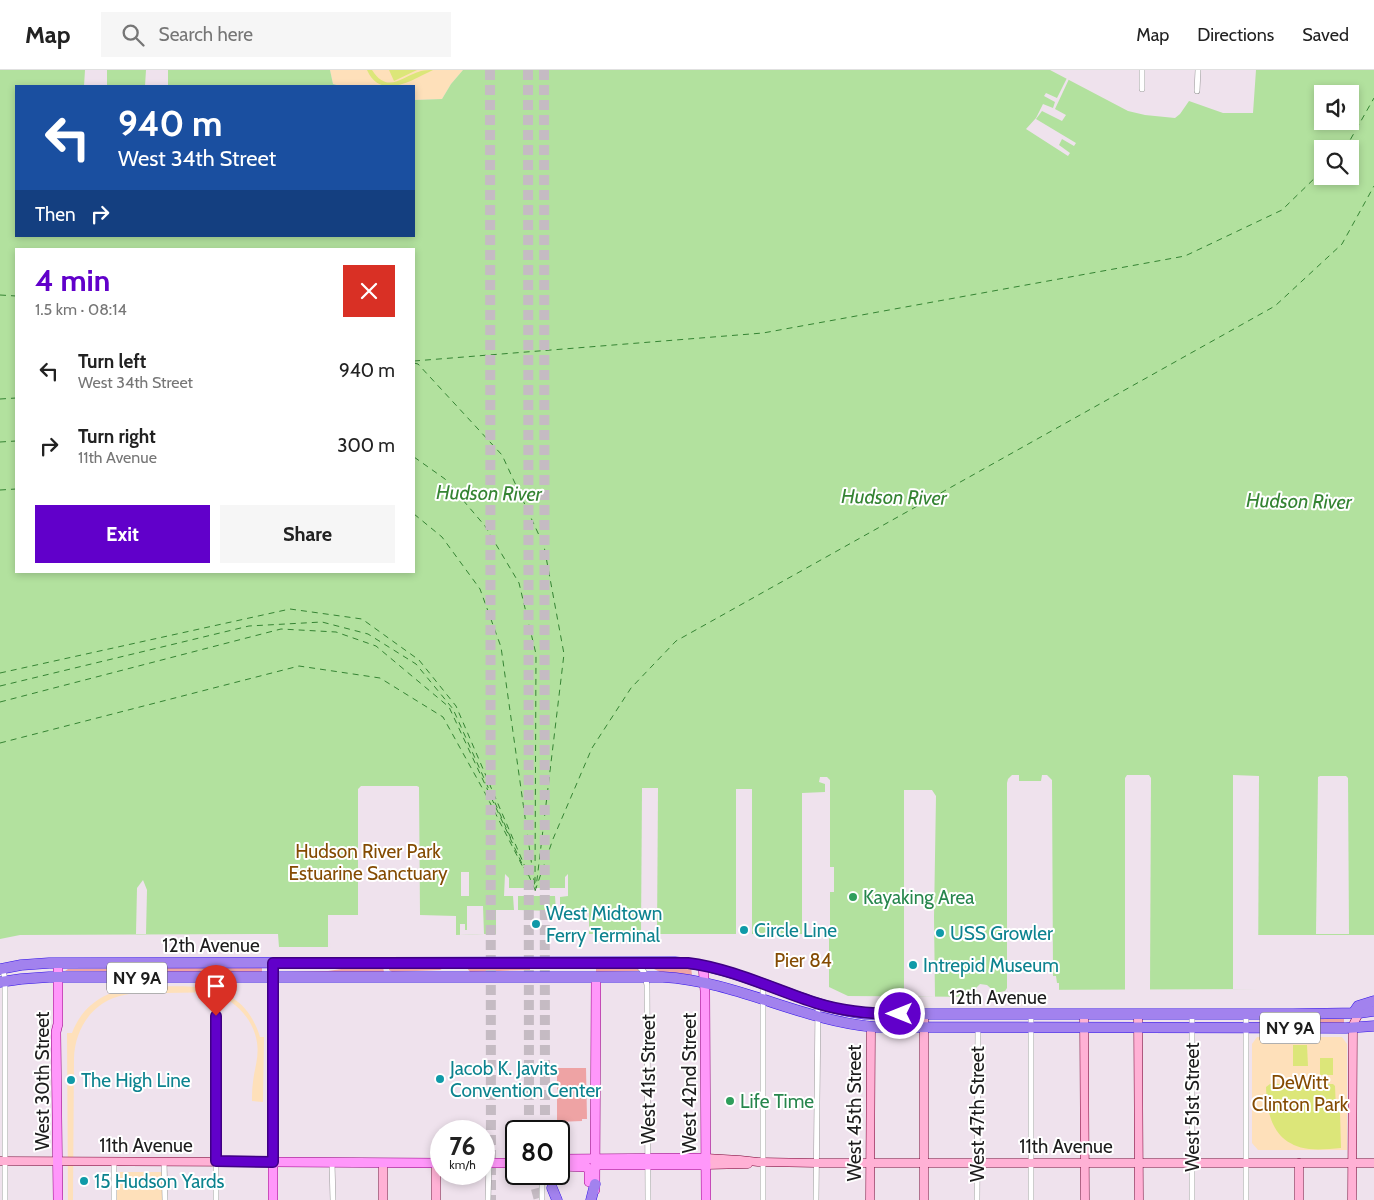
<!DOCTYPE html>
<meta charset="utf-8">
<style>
body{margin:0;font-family:Cabin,sans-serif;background:#f6f6f6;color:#222;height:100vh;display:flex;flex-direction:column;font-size:19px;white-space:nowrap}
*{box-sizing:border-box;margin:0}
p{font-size:16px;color:#767676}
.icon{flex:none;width:28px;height:28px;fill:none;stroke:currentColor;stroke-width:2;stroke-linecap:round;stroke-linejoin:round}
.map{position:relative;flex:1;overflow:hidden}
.side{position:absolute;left:15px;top:178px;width:400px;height:325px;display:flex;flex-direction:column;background:#fff;border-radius:0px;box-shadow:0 2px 8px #0003}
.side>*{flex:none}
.hud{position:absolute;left:15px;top:15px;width:400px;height:152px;border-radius:0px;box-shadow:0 2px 8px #0003;background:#1a4fa0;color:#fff;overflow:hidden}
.buttons{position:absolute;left:1314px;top:15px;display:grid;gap:10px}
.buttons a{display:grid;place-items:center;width:45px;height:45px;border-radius:0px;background:#fff;box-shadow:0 2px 8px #0003;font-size:25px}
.speed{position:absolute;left:430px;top:1050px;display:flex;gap:10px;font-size:25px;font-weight:700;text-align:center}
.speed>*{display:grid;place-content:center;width:65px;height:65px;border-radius:50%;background:#fff;box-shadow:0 2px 8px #0003;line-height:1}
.speed small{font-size:12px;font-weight:400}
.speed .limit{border:2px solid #111;border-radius:8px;background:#fff;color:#111}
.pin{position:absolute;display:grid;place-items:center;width:42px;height:42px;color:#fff;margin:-51px -21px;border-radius:50% 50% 50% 0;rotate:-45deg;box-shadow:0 0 5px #0007}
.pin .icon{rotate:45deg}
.me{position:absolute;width:55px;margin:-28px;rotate:270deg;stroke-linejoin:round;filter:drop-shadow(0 0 4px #0008)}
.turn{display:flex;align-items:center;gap:18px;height:105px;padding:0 20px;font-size:22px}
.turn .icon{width:65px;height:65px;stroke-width:2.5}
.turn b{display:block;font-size:35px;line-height:42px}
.then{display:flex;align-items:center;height:48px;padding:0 20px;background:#0003;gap:10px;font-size:19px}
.round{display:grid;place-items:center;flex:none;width:52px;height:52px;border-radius:0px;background:#f6f6f6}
.overview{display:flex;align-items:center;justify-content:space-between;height:85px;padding:0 20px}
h1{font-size:30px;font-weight:800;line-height:38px;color:#6100ca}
.cta{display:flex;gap:10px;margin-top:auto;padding:10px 20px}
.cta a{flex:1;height:58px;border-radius:0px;background:#6100ca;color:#fff;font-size:20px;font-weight:800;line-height:58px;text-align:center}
.cta a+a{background:#f6f6f6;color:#222}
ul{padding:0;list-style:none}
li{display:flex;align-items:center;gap:15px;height:75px;padding:0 20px}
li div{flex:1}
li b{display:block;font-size:19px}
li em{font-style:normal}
header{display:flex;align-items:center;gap:30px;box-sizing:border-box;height:70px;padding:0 25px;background:#fff;border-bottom:1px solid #e0e0e0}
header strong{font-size:24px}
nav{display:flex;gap:28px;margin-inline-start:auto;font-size:18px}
.search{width:350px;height:45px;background:#f6f6f6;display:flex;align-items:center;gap:12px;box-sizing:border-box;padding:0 18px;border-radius:0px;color:#767676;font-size:19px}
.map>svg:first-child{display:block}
.grass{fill:#eea3a4}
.park{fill:#fee0ba}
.pitch{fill:#dce679}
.water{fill:#b2e19e;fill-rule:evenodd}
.pier{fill:#efe2ed;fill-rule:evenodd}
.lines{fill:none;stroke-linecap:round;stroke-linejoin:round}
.ferry{stroke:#358433;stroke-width:1;stroke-dasharray:6 5;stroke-linecap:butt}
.highway-tunnel{stroke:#c5bbc3;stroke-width:10;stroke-dasharray:10 5;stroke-linecap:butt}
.street-casing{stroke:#9a9a9a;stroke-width:6}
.secondary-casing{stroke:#780032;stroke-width:9}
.primary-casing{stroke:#960080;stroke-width:10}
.highway-casing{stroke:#3215e7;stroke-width:11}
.street{stroke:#fff;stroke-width:5}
.secondary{stroke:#ffb1d5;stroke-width:8}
.primary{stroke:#ff97fa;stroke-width:9}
.highway{stroke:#a282ee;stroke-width:10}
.route-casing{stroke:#3f0083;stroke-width:12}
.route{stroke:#6100ca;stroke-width:9}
.leisure-dot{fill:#2e9e5b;stroke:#fff;stroke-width:2}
.culture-dot{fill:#0f9aa8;stroke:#fff;stroke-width:2}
.labels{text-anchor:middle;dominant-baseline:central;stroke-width:4;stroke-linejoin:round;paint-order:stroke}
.shield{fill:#fff;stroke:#616161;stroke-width:1}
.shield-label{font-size:18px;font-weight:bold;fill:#1d1d1d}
.park-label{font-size:19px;fill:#844b02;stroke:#fff}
.leisure-label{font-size:19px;fill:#27864d;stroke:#fff;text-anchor:start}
.culture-label{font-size:19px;fill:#0d838f;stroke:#fff;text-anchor:start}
.street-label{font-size:19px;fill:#1d1d1d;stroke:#fff}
.water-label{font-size:20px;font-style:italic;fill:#358433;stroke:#fff}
</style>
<header>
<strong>Map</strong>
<div class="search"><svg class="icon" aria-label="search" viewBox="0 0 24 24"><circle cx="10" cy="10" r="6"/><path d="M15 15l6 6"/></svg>Search here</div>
<nav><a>Map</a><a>Directions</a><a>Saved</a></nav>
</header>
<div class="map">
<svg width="1374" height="1130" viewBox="0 0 1374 1130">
<rect width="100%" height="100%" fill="#efe2ed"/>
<!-- grass -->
<g class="grass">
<path d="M361,896l22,1 1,5h-100l44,-1z"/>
<path d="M530,896v4c-20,0 -40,2 -60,2l-3,-4z"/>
<path d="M596,896l40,1 5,4 -45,1z"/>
<path d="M657,896l34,1 1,8 -32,-3 -6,-3v-2z"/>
<path d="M262,897v6l-197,-2 3,-2z"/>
<path d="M389,897h56l-5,3 -48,2 -3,-2z"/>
<path d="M1314,949h30v4h-94z"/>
<path d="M557,998h29l1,51h-5v2l-25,1z"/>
</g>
<!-- park -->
<g class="park">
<path d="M330,0h133l-12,14 -9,15 -28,1v-14h-74l-7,-2z"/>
<path d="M137,917c51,0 104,-11 123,50h4l-1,65 -11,-1c0,-6 0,-12 1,-19 2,-18 8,-29 2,-48 -6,-20 -26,-39 -47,-41 -13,-1 -28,0 -42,0 -13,0 -28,-1 -42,2 -31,6 -49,33 -50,63l-1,142h-5l-1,-167h5c11,-29 35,-43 65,-46z"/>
<path d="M1257,967h85l5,7v106h-89l-6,-7v-99z"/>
<path d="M162,1102v28h-45v-28z"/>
</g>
<!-- pitch -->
<g class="pitch">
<path d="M367,0h5c16,25 30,6 49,1 4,-1 8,-1 12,-1 -21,10 -52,31 -66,0z"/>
<path d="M389,0h28l-23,11z"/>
<path d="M1293,975h14l1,21h-15z"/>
<rect x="1320" y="988" width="13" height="17"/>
<path d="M1270,1014h63l2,2 1,23 4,3 1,36c-11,1 -22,2 -32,1 -35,-5 -42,-32 -43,-62z"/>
</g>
<!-- water -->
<g class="water">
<path d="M0,0h85l-1,16h-68v150h398v-136l28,-1 9,-15 12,-14h587l78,41 17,4 30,3 5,-4 9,-13 34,12h30l3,-43h118v865h-116v54l-250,1 -1,7h-15l-144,-1 -19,-9v-53h-345l-28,1v6h-128v6h-49l-1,-13 -258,1 -20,4zM1322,24h28v27h-28zM1322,79h28v27h-28zM16,179h398v322h-398z"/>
<path d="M107,0h39l-1,16h-38z"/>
<path d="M168,0h162l3,14 7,2h-172z"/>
</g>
<!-- pier -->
<g class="pier">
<path d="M1067,8l2,1 -14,30 11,6 -4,6 -20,-10 -6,8 40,24 -2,3 -12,-7 -3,6 11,8 -2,3 -42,-27 10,-11 7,-14 10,4 2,-6 -11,-6 2,-3 11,5z"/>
<path d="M1012,705h7v6h22l1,-6h5l5,5 1,196h3l1,7h2v7h-51l-1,7h-28l-3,-9 4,-4 7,1 9,8 9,-2 2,-3v-205l1,-4z"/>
<path d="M1127,705h22l2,3 -1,212h-25v-212z"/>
<path d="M1233,705l26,1 -1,213h-25z"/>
<path d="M1320,706h26l2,2 1,156h-33l2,-157z"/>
<path d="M820,707h7l3,3v87h4v25h-4v42h-28v-141l23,-1v-8l-6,-2z"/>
<path d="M361,716h56l2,1 1,128 36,1v27h-125l-1,5 -2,-1v-32h30v-126z"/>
<path d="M642,718h16l-1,147 -16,-1z"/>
<path d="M736,719h16v145l-16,1z"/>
<path d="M904,720h28l4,6 -2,121 1,80 -31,-1z"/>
<rect x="461" y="802" width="8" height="24"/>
<path d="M505,804l4,4v10h56v-11l3,-3v22l-8,1v14l29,1v23l-93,-1v-24h18l-1,-14h-9zM555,826l1,15 -38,-1v-14z"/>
<path d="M143,810l4,10 -1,44h-10l1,-46z"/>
<path d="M467,836h16l1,28 -24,1v-11h5v6h2z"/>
</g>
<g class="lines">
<!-- ferry -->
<g class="ferry">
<path d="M1345,79l29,-51"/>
<path d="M0,225l16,1"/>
<path d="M414,291l349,-28 422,-77 97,-46 40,-39"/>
<path d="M414,293l4,1 84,91 42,91 20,108 -28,234"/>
<path d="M0,329l16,-1"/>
<path d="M0,372l16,-1"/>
<path d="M414,387l31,22 40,47 34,57 17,71 -1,229"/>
<path d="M0,420l16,-1"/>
<path d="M414,444l28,23 38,52 21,58 34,241"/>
<path d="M0,603l290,-64 72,10 57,41 37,46 79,184"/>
<path d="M0,616l249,-60 73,-4 46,12 48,30 37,45 60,134"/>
<path d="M0,632l281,-73 55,3 40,14 73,61 75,161"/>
<path d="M0,673l299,-77 81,12 63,39 42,76 44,86"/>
<path d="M535,821l18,-52 39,-91 39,-60 45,-47 599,-335 67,-62 32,-58"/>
</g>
<!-- highway-tunnel -->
<g class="highway-tunnel">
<path d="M490,0l1,1130"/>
<path d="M528,0l1,1061"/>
<path d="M544,0l1,1061"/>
<path d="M532,1104l7,26"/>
<path d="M548,1104l4,14"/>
</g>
<!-- street casing -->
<g class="street-casing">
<g id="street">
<path d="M1142,19v-19"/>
<path d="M1197,21l1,-21"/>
<path d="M637,894l7,8 3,13 1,215"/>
<path d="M3,899l2,12v219"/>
<path d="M1031,944v186"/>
<path d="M1246,944v186"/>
<path d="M114,1091v39"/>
<path d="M164,1091l1,39"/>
<path d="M332,1093l1,37"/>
<path d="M542,1104v26"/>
<path d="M216,1130v-223"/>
<path d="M488,1130l1,-37"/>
<path d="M763,1130v-215"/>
<path d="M816,1130l2,-196"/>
<path d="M977,1130l1,-173"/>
<path d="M1192,1130v-186"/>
</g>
</g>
<!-- secondary casing -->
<g class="secondary-casing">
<g id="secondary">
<path d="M924,944v186"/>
<path d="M1084,944l1,186"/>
<path d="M1138,944l1,186"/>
<path d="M706,1088l34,2 18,2 58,1h558"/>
<path d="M0,1091l273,1"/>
<path d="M383,1093v37"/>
<path d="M436,1093v37"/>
<path d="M706,1095l42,-1"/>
<path d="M870,1130l1,-173"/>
<path d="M1299,1130v-37"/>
<path d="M1352,1130l1,-175 6,-12"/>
</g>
</g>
<!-- primary casing -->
<g class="primary-casing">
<g id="primary">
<path d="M273,893v237"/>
<path d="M703,896l2,25 1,209"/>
<path d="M559,1089l147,-1"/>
<path d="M273,1092l168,1"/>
<path d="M484,1093h32"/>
<path d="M595,1095h111"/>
<path d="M559,1096l28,1 2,4v11"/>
<path d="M595,1120l1,-213"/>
<path d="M58,1130l-2,-168 2,-8v-61"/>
</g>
</g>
<!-- highway casing -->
<g class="highway-casing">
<g id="highway">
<path d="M0,899l21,-4 28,-2 626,-1c66,4 125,44 190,52h428l66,-1 15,-2"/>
<path d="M0,912l21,-3 28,-2h614c73,4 139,44 212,50l471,1 28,-2"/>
<path d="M1354,942l4,-6 16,-5"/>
<path d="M552,1118l5,12"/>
<path d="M591,1130l4,-16"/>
</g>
</g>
<!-- street -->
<use href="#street" class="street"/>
<!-- secondary -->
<use href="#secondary" class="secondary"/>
<!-- primary -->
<use href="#primary" class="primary"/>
<!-- highway -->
<use href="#highway" class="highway"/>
</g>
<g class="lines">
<!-- route casing -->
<g class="route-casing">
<path id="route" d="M216,946v145l57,1v-199h415c42,5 88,27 128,40 28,9 55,11 84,11"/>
</g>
<!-- route -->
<use href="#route" class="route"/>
</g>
<!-- markers -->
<g class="leisure-dot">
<circle cx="853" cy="827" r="5"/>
<circle cx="730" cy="1031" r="5"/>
</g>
<g class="culture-dot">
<circle cx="536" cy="854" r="5"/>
<circle cx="744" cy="860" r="5"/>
<circle cx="940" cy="863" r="5"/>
<circle cx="913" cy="895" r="5"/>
<circle cx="440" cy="1009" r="5"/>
<circle cx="71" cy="1010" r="5"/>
<circle cx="84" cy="1111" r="5"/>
</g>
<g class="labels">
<!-- shield labels -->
<g class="shield">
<rect x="107" y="892.5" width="60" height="31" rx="4"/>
<rect x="1260" y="942.5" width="60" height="31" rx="4"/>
</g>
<g class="shield-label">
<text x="137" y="908">NY 9A</text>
<text x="1290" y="958">NY 9A</text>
</g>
<!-- park labels -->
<g class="park-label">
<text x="368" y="781">Hudson River Park<tspan x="368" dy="22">Estuarine Sanctuary</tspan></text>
<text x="803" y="890">Pier 84</text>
<text x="1300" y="1012">DeWitt<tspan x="1300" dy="22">Clinton Park</tspan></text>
</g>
<!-- leisure labels -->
<g class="leisure-label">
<text x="863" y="827">Kayaking Area</text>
<text x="740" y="1031">Life Time</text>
</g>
<!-- culture labels -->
<g class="culture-label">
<text x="546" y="843">West Midtown<tspan x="546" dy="22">Ferry Terminal</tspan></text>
<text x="754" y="860">Circle Line</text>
<text x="950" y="863">USS Growler</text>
<text x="923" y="895">Intrepid Museum</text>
<text x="450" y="998">Jacob K. Javits<tspan x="450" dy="22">Convention Center</tspan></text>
<text x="81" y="1010">The High Line</text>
<text x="94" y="1111">15 Hudson Yards</text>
</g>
<!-- street labels -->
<g class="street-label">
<text x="211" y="875">12th Avenue</text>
<text x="998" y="927">12th Avenue</text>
<text transform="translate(648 1009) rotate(-90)">West 41st Street</text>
<text transform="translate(42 1011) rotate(-90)">West 30th Street</text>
<text transform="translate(689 1013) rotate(-90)">West 42nd Street</text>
<text transform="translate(1192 1037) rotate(-90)">West 51st Street</text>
<text transform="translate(854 1043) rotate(-90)">West 45th Street</text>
<text transform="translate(977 1044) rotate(-90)">West 47th Street</text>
<text x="146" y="1075">11th Avenue</text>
<text x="1066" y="1076">11th Avenue</text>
</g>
<!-- water labels -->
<g class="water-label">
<text transform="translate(489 423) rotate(1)">Hudson River</text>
<text transform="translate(894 427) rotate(1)">Hudson River</text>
<text transform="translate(1299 431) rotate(1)">Hudson River</text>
</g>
</g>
</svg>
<div class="buttons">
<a><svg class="icon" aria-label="sound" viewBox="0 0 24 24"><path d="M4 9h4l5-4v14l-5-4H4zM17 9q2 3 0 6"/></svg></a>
<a><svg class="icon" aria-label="search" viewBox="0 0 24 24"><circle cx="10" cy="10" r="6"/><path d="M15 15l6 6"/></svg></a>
</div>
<div class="speed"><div>76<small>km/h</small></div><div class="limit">80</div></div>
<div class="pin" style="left:216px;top:946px;background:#d93025"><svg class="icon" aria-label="arrive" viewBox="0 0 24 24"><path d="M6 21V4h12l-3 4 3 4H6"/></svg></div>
<svg class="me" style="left:900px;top:944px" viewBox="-20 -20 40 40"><circle r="17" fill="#6100ca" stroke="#fff" stroke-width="3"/><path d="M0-11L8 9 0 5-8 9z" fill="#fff"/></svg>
<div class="hud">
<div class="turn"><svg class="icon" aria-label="left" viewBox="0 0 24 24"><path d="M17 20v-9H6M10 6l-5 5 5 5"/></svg><div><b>940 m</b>West 34th Street</div></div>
<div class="then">Then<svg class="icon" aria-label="right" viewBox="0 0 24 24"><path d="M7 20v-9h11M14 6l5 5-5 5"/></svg></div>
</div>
<section class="side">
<div class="overview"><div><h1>4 min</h1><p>1.5 km · 08:14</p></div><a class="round" style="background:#d93025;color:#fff"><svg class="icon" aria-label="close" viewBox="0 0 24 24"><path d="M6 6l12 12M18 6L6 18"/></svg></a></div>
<ul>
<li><svg class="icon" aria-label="left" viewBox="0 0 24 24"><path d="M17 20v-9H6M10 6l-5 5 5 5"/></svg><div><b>Turn left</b><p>West 34th Street</p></div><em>940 m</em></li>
<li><svg class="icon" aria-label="right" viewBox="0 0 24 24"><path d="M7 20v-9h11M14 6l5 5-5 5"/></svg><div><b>Turn right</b><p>11th Avenue</p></div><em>300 m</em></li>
</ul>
<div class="cta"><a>Exit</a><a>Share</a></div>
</section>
</div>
